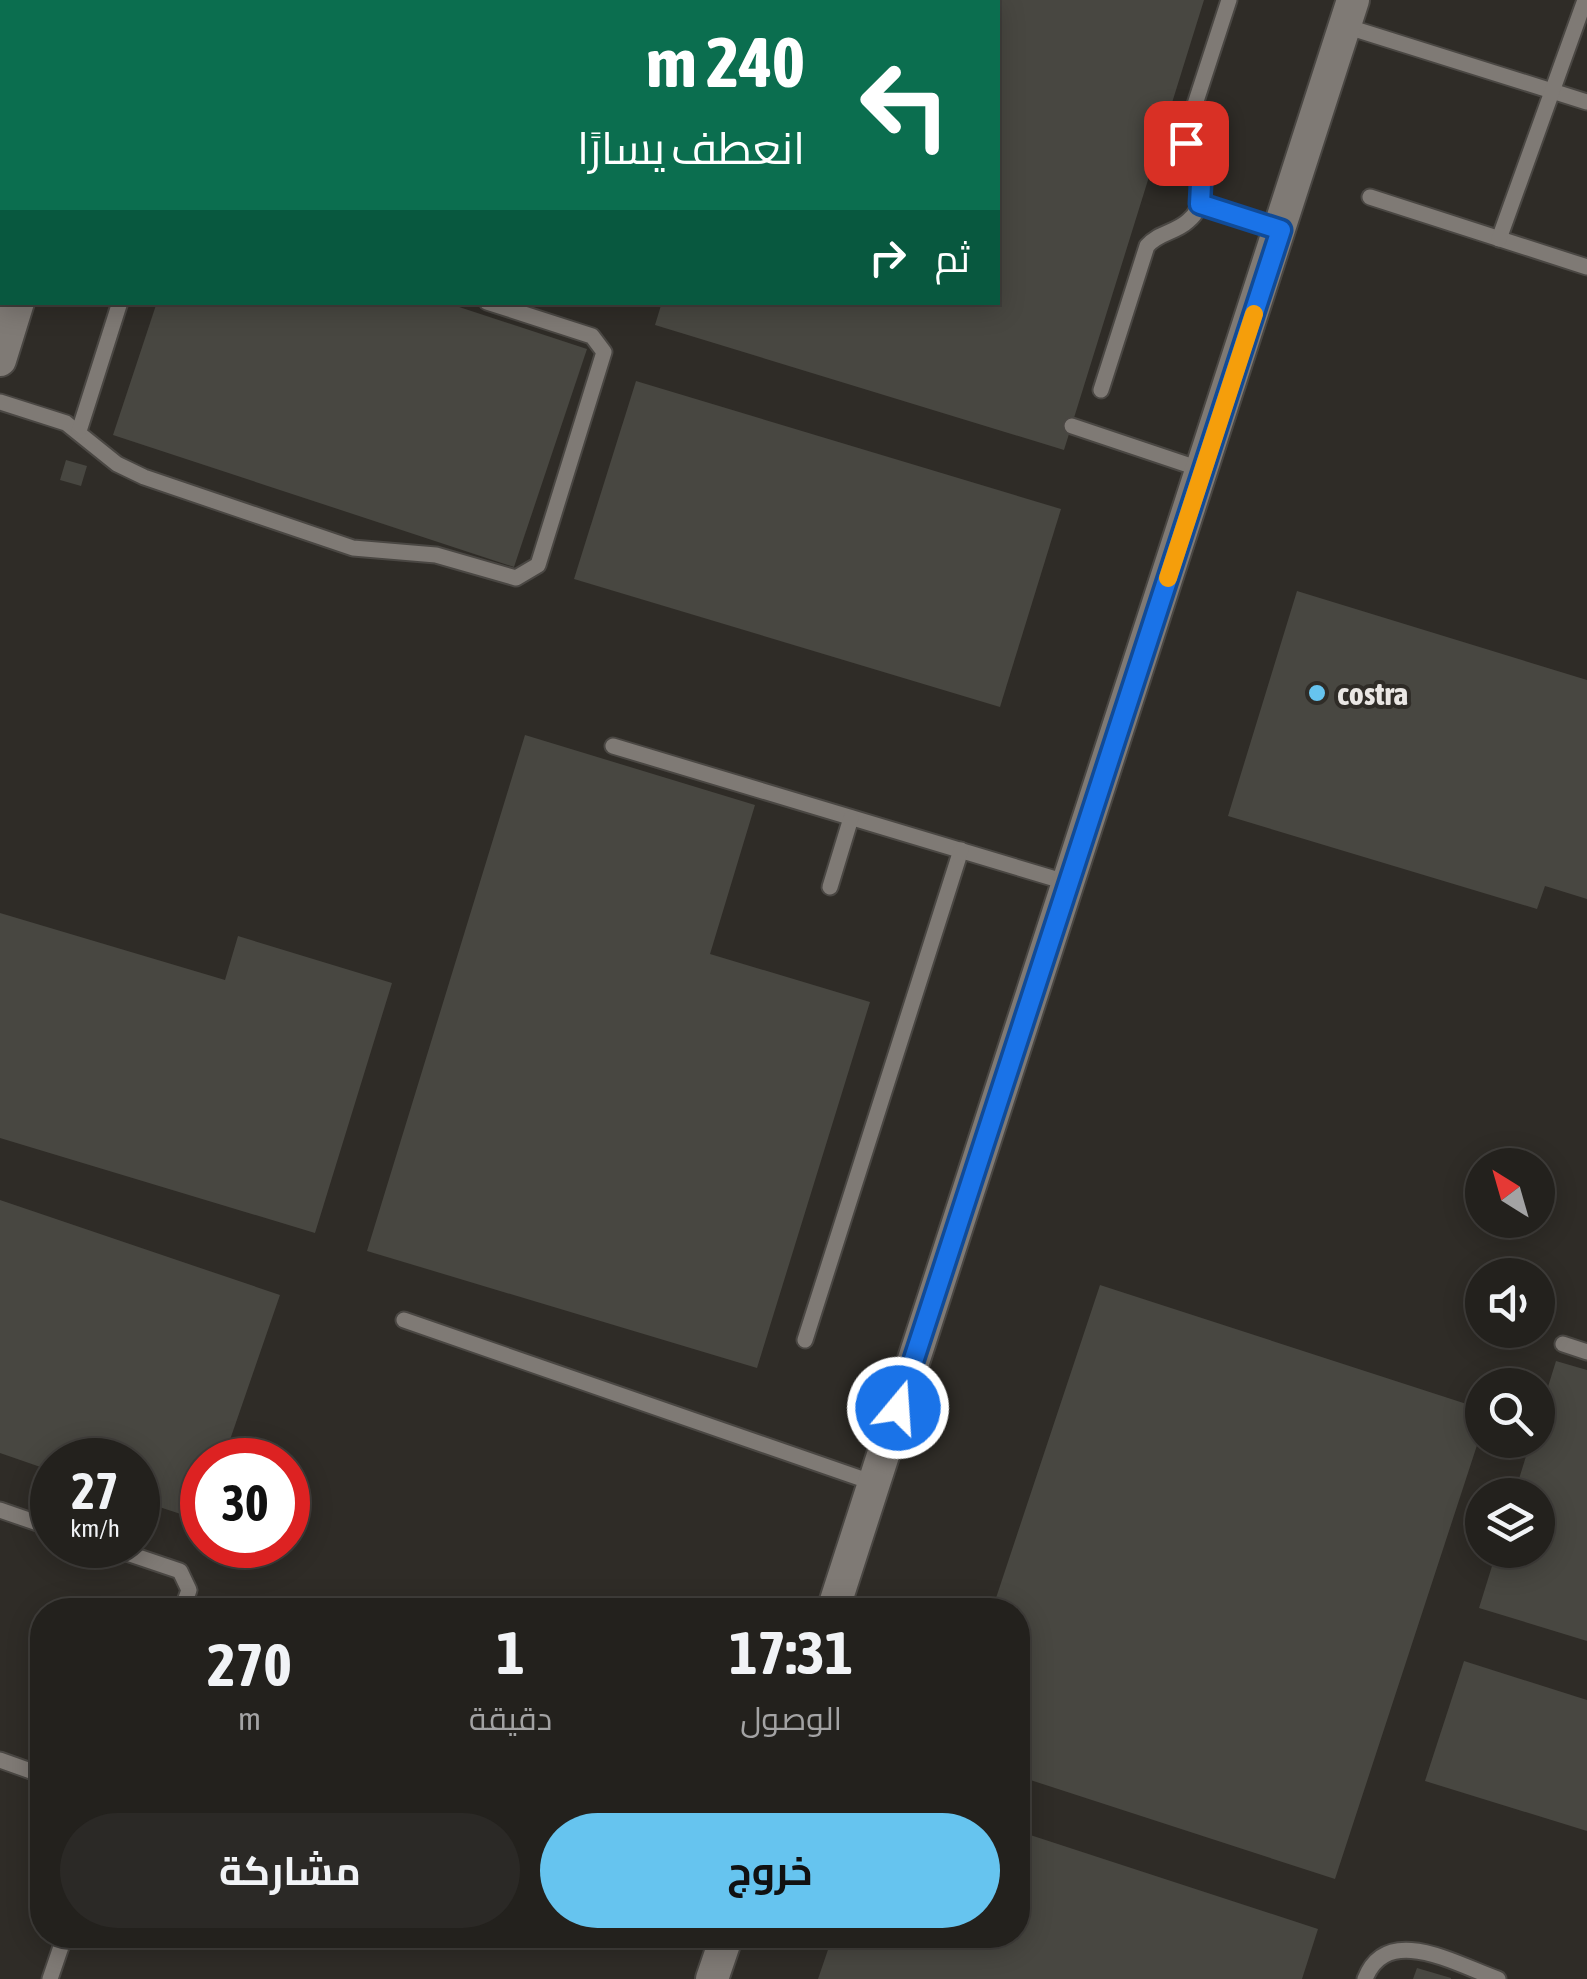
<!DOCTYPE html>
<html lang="ar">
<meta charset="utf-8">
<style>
body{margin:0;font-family:"Asap Condensed",Cairo,sans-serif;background:#2b2926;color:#f1f3f6;direction:rtl;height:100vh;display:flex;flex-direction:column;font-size:38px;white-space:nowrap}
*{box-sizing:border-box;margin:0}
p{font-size:32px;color:#a3a3a4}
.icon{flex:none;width:55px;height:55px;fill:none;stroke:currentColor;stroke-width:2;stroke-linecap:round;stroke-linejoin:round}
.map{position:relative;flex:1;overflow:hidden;direction:ltr}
.side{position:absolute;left:30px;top:1598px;width:1000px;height:350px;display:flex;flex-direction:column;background:#23211d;border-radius:40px;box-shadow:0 5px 25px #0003,0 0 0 2px #403e3b;direction:rtl}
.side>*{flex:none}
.guide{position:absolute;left:0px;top:0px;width:1000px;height:305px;box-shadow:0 5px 25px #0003,0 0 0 2px #403e3b;direction:rtl;background:#0b6e4f;color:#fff;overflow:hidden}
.needle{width:65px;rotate:323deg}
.controls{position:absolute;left:1465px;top:1148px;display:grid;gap:20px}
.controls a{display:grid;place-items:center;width:90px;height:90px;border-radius:50%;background:#23211d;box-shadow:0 5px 25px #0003,0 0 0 2px #403e3b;font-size:50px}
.speed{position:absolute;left:30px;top:1438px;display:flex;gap:20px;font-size:50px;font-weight:700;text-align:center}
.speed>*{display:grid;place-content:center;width:130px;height:130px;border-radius:50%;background:#23211d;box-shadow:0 5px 25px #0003,0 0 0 2px #403e3b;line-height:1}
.speed small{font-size:25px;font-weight:400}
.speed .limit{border:15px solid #d22;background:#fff;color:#111}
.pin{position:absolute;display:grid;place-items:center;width:85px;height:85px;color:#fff;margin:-42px;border-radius:20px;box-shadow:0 5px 15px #0006}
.me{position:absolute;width:110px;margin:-55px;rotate:18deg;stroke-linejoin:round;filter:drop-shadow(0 0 8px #0008)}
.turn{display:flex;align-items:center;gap:35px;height:210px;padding:0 30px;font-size:45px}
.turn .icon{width:130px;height:130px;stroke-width:2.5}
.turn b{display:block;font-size:70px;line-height:85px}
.then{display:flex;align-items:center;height:95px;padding:0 30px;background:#0003;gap:20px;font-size:38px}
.eta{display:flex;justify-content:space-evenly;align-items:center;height:170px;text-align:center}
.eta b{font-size:60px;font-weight:700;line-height:70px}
.cta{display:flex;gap:20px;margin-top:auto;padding:20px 30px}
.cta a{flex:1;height:115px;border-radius:60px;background:#66c4ef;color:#111;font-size:40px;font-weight:700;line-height:115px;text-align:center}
.cta a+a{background:#2b2926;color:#f1f3f6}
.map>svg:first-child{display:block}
.building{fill:#484741}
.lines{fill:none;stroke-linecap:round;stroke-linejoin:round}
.lane-casing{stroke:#4a4743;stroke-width:19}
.street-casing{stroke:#4a4743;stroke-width:36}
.lane{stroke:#7f7a75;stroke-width:15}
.street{stroke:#7f7a75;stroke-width:32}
.route-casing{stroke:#114b97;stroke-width:25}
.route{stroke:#1a73e8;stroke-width:18}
.slow{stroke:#f59e0b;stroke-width:18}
.poi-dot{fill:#66c4ef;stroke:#2f2c27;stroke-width:4}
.labels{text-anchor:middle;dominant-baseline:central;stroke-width:8;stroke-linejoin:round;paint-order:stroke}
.poi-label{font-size:32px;font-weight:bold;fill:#eae7e4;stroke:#2f2c27;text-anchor:start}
</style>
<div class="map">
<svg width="1587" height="1979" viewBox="0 0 1587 1979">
<rect width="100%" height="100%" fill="#2f2c27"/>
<!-- building -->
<g class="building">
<path d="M998,0h206l-140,450 -409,-125 7,-23h336z"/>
<path d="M157,302h287l143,47 -73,218 -401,-132z"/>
<path d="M636,381l425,128 -61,198 -426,-128z"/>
<path d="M66,460l21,6 -6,20 -21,-6z"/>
<path d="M1297,591l290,89v219l-42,-13 -8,23 -309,-93z"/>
<path d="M525,735l230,70 -45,149 160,48 -113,366 -390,-117z"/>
<path d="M0,913l225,67 13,-44 154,47 -77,250 -315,-95z"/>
<path d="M0,1200l280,95 -57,165h-21v61l-64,-21v-40h-86v11l-52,-18z"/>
<path d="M1100,1285l382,124v21l-147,449 -317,-103v-166h-26z"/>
<path d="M1556,1361l31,9v271l-108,-33 18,-58h41v-55h-24l17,-55h7v-21z"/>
<path d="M1464,1661l123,39v131l-162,-50z"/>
<path d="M1018,1831l300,98 -16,50h-484l15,-44h185z"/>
<path d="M1417,1968l34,10v1h-38z"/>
</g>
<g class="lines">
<!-- lane casing -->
<g class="lane-casing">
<g id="lane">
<path d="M563,0l9,2"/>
<path d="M800,2l1,-2"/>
<path d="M1345,26l242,76"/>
<path d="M1370,197l217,70"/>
<path d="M1200,204l81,26"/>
<path d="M1499,239l86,-239"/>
<path d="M1101,390l46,-144c12,-14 28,-13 41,-25 30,-25 -2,-59 -2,-89l43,-132"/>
<path d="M0,402l66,21 51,41 27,13 209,71 83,7 80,23 22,-13 66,-213 -12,-16 -105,-34"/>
<path d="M1072,426l131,44"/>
<path d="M79,431l41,-129"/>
<path d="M613,746l456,137"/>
<path d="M830,887l21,-69"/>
<path d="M404,1320l470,163"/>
<path d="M805,1340l156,-490"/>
<path d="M1563,1344l24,8"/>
<path d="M0,1510l52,18"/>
<path d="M103,1545l77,26 9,19 -7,20"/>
<path d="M0,1760l42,15"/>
<path d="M50,1979l15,-44"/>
<path d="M1365,1979c22,-57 92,-14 133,0"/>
</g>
</g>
<!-- street casing -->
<g class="street-casing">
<g id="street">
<path d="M114,2l1,-2"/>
<path d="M0,360l18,-58"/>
<path d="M833,1610l520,-1610"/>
<path d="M712,1979l15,-44"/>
</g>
</g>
<!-- lane -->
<use href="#lane" class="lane"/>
<!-- street -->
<use href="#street" class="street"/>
</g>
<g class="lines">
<!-- route casing -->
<g class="route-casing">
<path id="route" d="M898,1408l383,-1178 -81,-26 1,-20 -15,-41"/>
</g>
<!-- route -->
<use href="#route" class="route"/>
<!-- slow -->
<path class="slow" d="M1168,578l86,-264"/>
</g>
<!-- markers -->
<circle class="poi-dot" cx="1317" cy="693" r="10"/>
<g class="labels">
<!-- poi labels -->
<g class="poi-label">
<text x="1337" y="693">costra</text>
</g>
</g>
</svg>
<div class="controls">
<a><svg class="needle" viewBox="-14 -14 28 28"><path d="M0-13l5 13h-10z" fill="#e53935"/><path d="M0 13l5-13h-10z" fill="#a3a3a4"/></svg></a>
<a><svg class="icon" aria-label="sound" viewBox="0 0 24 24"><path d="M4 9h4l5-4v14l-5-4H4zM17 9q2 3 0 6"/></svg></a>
<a><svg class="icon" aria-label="search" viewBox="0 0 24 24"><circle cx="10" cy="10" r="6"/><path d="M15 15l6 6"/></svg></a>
<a><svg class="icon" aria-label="layers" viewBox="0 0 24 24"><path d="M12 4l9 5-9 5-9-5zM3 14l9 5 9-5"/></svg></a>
</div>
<div class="speed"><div>27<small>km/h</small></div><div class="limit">30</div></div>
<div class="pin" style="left:1186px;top:143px;background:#d93025"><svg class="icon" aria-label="arrive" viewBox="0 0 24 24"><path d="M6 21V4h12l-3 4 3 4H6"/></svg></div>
<svg class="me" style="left:898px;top:1408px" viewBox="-20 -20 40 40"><circle r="17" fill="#1a73e8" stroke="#fff" stroke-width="3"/><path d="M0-11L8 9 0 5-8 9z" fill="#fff"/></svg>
<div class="guide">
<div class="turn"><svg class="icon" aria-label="left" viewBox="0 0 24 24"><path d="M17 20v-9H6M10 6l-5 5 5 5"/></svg><div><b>240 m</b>انعطف يسارًا</div></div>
<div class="then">ثم<svg class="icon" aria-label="right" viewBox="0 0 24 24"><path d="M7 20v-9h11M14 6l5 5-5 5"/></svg></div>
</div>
<section class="side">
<div class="eta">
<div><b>17:31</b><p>الوصول</p></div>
<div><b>1</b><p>دقيقة</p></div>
<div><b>270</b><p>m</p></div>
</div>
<div class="cta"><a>خروج</a><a>مشاركة</a></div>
</section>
</div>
